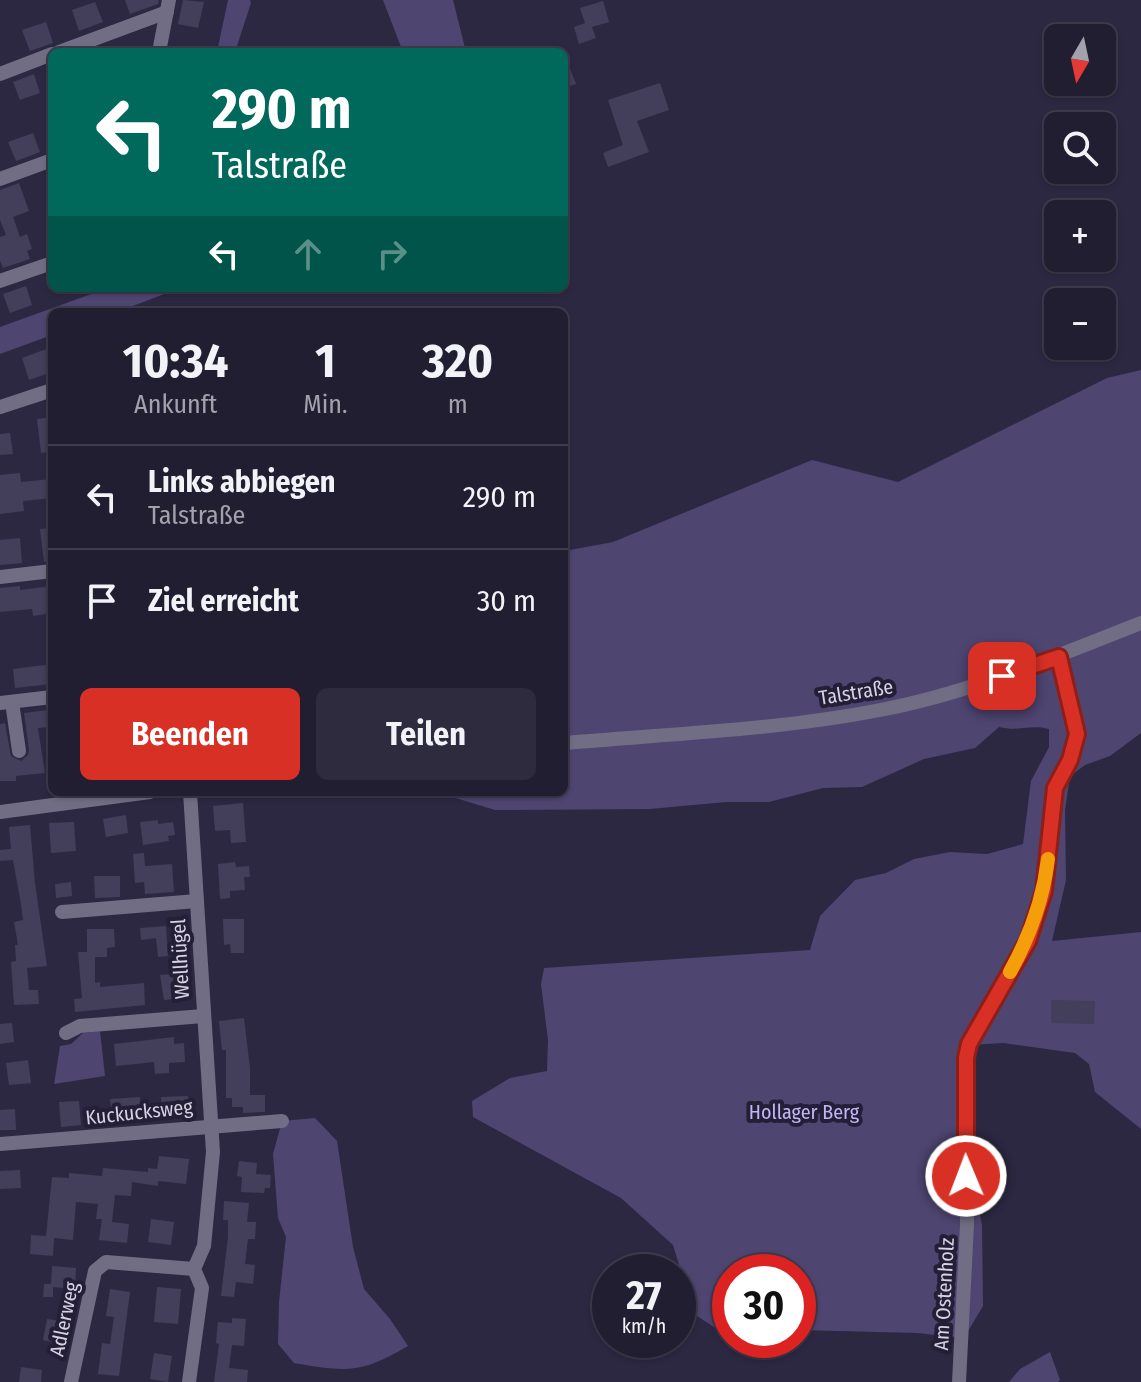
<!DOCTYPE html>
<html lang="de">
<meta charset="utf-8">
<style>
body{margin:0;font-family:"Fira Sans Condensed",sans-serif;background:#2e2b3e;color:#f1f3f6;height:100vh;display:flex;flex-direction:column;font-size:30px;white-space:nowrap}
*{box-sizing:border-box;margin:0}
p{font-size:26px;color:#a2a2ac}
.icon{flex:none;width:44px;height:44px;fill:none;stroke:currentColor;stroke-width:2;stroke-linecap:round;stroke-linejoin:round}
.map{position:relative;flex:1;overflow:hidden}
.details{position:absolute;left:48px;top:308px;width:520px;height:488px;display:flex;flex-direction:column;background:#221e32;border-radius:12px;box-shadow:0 2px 6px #0004,0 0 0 2px #3f3c4d}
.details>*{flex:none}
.hud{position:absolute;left:48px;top:48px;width:520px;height:244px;border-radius:12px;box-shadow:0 2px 6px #0004,0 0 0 2px #3f3c4d;background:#00695c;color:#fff;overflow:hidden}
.needle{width:52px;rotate:189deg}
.fabs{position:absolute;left:1044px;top:24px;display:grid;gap:16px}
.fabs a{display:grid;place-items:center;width:72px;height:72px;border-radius:12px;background:#221e32;box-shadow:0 2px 6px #0004,0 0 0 2px #3f3c4d;font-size:40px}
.speed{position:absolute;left:592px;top:1254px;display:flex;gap:16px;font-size:40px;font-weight:700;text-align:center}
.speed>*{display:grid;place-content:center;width:104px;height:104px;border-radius:50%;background:#221e32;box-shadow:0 2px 6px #0004,0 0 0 2px #3f3c4d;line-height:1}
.speed small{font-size:20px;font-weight:400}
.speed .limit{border:12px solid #d22;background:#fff;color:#111}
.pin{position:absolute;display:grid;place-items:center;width:68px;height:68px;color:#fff;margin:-34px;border-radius:16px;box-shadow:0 4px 12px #0006}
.me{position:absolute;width:88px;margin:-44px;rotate:359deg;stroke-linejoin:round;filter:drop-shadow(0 0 6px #0008)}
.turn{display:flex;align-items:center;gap:28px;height:168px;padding:0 32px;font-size:36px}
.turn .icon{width:104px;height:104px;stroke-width:2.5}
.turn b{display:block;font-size:56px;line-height:68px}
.lanes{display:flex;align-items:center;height:76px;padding:0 32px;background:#0003;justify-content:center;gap:40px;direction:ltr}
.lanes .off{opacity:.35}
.eta{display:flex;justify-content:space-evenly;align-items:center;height:136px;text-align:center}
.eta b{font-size:48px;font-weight:700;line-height:56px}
.primary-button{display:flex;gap:16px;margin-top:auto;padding:16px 32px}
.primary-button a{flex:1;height:92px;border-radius:12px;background:#d93025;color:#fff;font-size:32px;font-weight:700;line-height:92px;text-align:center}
.primary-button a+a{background:#2e2b3e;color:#f1f3f6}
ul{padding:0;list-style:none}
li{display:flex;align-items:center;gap:24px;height:104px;padding:0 32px;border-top:2px solid #3f3c4d}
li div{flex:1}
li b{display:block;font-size:30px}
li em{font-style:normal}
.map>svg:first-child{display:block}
.green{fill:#4e4571}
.building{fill:#433e59}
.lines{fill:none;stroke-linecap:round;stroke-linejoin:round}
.street{stroke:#716d84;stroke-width:14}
.route-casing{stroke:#8d1f18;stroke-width:20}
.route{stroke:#d93025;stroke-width:14}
.slow{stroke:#f59e0b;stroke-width:14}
.labels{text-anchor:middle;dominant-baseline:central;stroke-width:8;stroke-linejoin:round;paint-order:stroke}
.street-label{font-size:20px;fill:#d6d3e4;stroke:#241f37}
.park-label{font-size:20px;fill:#c1b6f3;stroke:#241f37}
</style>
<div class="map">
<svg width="1141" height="1382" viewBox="0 0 1141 1382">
<rect width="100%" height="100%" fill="#2d2842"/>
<!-- green -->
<g class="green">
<path d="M228,0h22l1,3 -16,49h-18z"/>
<path d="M383,0h70l13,52h-63z"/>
<path d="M108,288h72l-63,24h-65v23l-52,19v-27z"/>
<path d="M1141,370v363l-31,23 -25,9 -15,11 -5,34 1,70 -14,61 89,-9v197l-46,-37 -6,-28 -14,-11 -72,-10 -34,2 -3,131 10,18 6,31 1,81 -19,32 -47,-5 -119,-3v-58h-68v57h-13l-23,-15 -21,-69 -52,-47 -148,-81 -1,-16 38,-23 37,-7 1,-31 -7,-56 3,-16 266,-18 10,-34 35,-36 31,-7 28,-14 36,-7 37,2 36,-10 8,-63 18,-34v-18c-20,-5 -29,3 -50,-2l-24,21 -51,11 -62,28 -39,1 -54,14h-43l-76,7 -155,1 -59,-18h128v-241l49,-9 199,-82 86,22 209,-104z"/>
<path d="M100,1031l5,45 -51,8 6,-38 11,-2 12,-11z"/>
<path d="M315,1118l22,23 16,106 11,42 26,30 18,27c-48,28 -61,26 -114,17l-16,-19 1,-42 7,-65 -8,-19 -5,-64 9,-33z"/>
<path d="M1050,1352l10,28 -2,2h-49l11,-13z"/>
</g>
<!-- building -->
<g class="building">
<path d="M125,0h34l-1,4 -28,10z"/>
<path d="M183,0l21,2 -6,26 -20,-4z"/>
<path d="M603,1l6,21 -17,5 4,11 -17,6 -5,-17 11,-4 -5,-15z"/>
<path d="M95,2l8,20 -24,9 -7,-21z"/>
<path d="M46,22l7,21 -23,8 -8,-21z"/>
<path d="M564,53l12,31 -12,4z"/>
<path d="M34,74l6,19 -20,7 -7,-18z"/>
<path d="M660,83l9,27 -32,11 12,31 -41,15 -5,-14 20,-8 -15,-45z"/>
<path d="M33,133l7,19 -24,9 -8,-19z"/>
<path d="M19,183l10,28 -16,6 7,20 7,-3 5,15 -5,2 3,8 -27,9 -3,-7v-24l6,-2 -6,-15v-30z"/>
<path d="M26,286l6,19 -22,8 -7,-19z"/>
<path d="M49,348l3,24 -23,8 -7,-22z"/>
<path d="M52,417v35l-11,1 -4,-34z"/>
<path d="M10,433l3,21 -13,1v-21z"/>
<path d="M20,473l1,9 31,-3v19l-29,3 1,10 -24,3v-39z"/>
<path d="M52,528v33l-8,1 -4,-33z"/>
<path d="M20,538l2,25 -22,2v-25z"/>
<path d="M20,586v4l32,-4v27l-19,3 -1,-7 -32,3v-24z"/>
<path d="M52,664v20l-37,4 -2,-19z"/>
<path d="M48,710l2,17 -12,1 7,45 -29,3v5h-16v-57l5,-1 6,33 10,5 7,-6 1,-5 -5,-37z"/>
<path d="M243,803l3,39 -15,1 -1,-13 -15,1 -2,-25z"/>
<path d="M126,815l2,18 -22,4 -3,-18z"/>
<path d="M158,820v4l15,-2 2,13 -7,1 1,5 -26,4 -3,-23z"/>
<path d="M74,822l2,29 -25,2 -2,-30z"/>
<path d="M30,825l5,58 12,83 -20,2 2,22h9l1,14 -25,1 -3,-43 5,-1 -1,-16h3l-4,-23 9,-2 -2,-16 -8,-44 -13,1v-11l11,-1 -2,-22z"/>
<path d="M144,853l1,13 27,-2 2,28 -29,2 -1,-12 -9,1 -2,-29z"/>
<path d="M235,862l1,5 13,-1 1,11h-6l1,13 -15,1v7l-10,1 -2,-35z"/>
<path d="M94,876h26v21l-25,1z"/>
<path d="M71,882l1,14 -16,2 -1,-14z"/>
<path d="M223,919h21v34h-13l-1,-9 -6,1z"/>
<path d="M166,926l2,30 -10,1 -2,-19 -15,2 -1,-12z"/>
<path d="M87,929h27l1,18 -8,1v9h-12v26l5,-1v5l44,-4 1,22 -70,7 -1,-13 8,-1 -4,-46h9z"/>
<path d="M184,973l3,25 -23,2 -4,-25z"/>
<path d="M1051,1000l44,1 -1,23 -43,-1z"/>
<path d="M244,1018l6,50v27h15v17l-22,1v-6h-11v-9h-6v-48h-4l-3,-29z"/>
<path d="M12,1023l2,19 -14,2v-20z"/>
<path d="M174,1037v7l10,-1 1,19 -16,1v10l-14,1 -1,-12 -38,4 -2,-22z"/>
<path d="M28,1060l3,23 -22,2 -3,-22z"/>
<path d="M188,1096l1,20 -27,1 -1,-20z"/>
<path d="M140,1097l2,21 -30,2 -2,-21z"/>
<path d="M79,1101l2,24 -20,2 -2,-25z"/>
<path d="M15,1109l1,21h-16v-20z"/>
<path d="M159,1156l30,3 -3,25 -28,-3v5l-26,-4 -1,14 -16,-1 -3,27 17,2 -2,19 -28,-3 3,-21h-6l2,-15 -22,-2 -3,38 -19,-2 -1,18 -23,-2 1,-19 15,1 6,-59 17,1v-5l33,3 1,-8 45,4v-4l9,1z"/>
<path d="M239,1161l18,2 -1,11 15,1 -1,13h-5l-1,5 -23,-1 1,-15 -5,-1z"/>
<path d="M20,1170l1,18 -21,1v-18z"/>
<path d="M224,1201l25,2 -2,19h9l-1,17h-7l-3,25 10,1 -2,19 -17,-2 -2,15 -13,-1 7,-59v-17h-5z"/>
<path d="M151,1219l23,3 -3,23 -23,-3z"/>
<path d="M52,1266l24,2 -1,21 -22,-2v10h-10l1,-13h7z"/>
<path d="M157,1287l24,2 -3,35 -24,-2z"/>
<path d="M110,1289l20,3 -11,84 -21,-2 4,-31 8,1 4,-27 -8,-1z"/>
<path d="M232,1318l14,1 -2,27 -12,-1 -3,23 19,2 -1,12h-33l5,-38 -3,-1 2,-21 14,1z"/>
<path d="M47,1319l20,3 -4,22 -20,-4z"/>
<path d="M154,1353l18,3 -4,26 -18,-3z"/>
<path d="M21,1367l21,3 -1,12h-22z"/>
</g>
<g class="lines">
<!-- street -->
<g class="street">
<path d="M59,52l108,-40"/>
<path d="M159,52l10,-52"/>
<path d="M0,74l52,-20"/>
<path d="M0,179l52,-19"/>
<path d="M0,281l52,-18"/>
<path d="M0,407l52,-17"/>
<path d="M0,577l52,-6"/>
<path d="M12,702l7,49"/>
<path d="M0,703l52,-6"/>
<path d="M564,743c104,-9 214,-13 316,-33 91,-17 176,-54 261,-87"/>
<path d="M0,812l150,-20"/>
<path d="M62,912l135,-11"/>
<path d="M66,1033l14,-7 123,-10"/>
<path d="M0,1144l282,-23"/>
<path d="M71,1382l24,-111 11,-9 88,7"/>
<path d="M189,1382l13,-94 -8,-19 10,-23 9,-94 -23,-360"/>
<path d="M959,1382l8,-157 -1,-167 3,-14 59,-103 16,-50 11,-103 15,-28 7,-26 -18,-77"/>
</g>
</g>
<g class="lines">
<!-- route casing -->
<g class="route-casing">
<path id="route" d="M966,1176v-118l3,-14 59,-103 16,-50 11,-103 15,-28 7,-26 -18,-77 -57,19"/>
</g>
<!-- route -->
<use href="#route" class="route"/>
<!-- slow -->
<path class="slow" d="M1010,972c20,-36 33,-71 38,-113"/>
</g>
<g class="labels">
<!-- street labels -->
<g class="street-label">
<text transform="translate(856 692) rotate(-9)">Talstraße</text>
<text transform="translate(180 959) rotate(-93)">Wellhügel</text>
<text transform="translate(139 1112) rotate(-6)">Kuckucksweg</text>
<text transform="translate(944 1294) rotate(-87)">Am Ostenholz</text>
<text transform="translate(64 1319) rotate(-78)">Adlerweg</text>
</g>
<!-- park labels -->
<g class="park-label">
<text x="804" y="1112">Hollager Berg</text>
</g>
</g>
</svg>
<div class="fabs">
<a><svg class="needle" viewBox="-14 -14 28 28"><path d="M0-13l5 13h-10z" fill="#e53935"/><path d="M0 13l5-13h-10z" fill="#a2a2ac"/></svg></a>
<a><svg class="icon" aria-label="search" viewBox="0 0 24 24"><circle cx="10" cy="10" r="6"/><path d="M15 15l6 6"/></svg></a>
<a>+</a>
<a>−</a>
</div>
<div class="speed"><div>27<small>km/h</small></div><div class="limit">30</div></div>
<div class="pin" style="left:1002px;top:676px;background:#d93025"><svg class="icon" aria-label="arrive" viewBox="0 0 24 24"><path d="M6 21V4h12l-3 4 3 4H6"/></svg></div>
<svg class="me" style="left:966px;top:1176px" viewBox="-20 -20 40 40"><circle r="17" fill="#d93025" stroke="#fff" stroke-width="3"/><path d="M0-11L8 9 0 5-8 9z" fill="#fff"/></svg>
<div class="hud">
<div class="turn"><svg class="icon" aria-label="left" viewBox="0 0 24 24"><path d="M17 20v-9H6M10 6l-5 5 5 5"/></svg><div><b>290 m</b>Talstraße</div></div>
<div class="lanes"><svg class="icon" aria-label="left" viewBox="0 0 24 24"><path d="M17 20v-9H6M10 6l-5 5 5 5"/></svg><svg class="icon off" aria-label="ahead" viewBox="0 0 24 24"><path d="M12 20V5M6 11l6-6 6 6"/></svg><svg class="icon off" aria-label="right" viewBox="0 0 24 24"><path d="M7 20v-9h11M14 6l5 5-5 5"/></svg></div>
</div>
<section class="details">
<div class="eta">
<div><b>10:34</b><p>Ankunft</p></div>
<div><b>1</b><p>Min.</p></div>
<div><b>320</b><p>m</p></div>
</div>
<ul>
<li><svg class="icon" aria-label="left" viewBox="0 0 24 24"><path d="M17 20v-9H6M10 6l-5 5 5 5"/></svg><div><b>Links abbiegen</b><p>Talstraße</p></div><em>290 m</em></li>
<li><svg class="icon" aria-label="arrive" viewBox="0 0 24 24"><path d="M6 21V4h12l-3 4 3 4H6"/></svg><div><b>Ziel erreicht</b></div><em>30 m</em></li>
</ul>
<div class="primary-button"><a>Beenden</a><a>Teilen</a></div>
</section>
</div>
